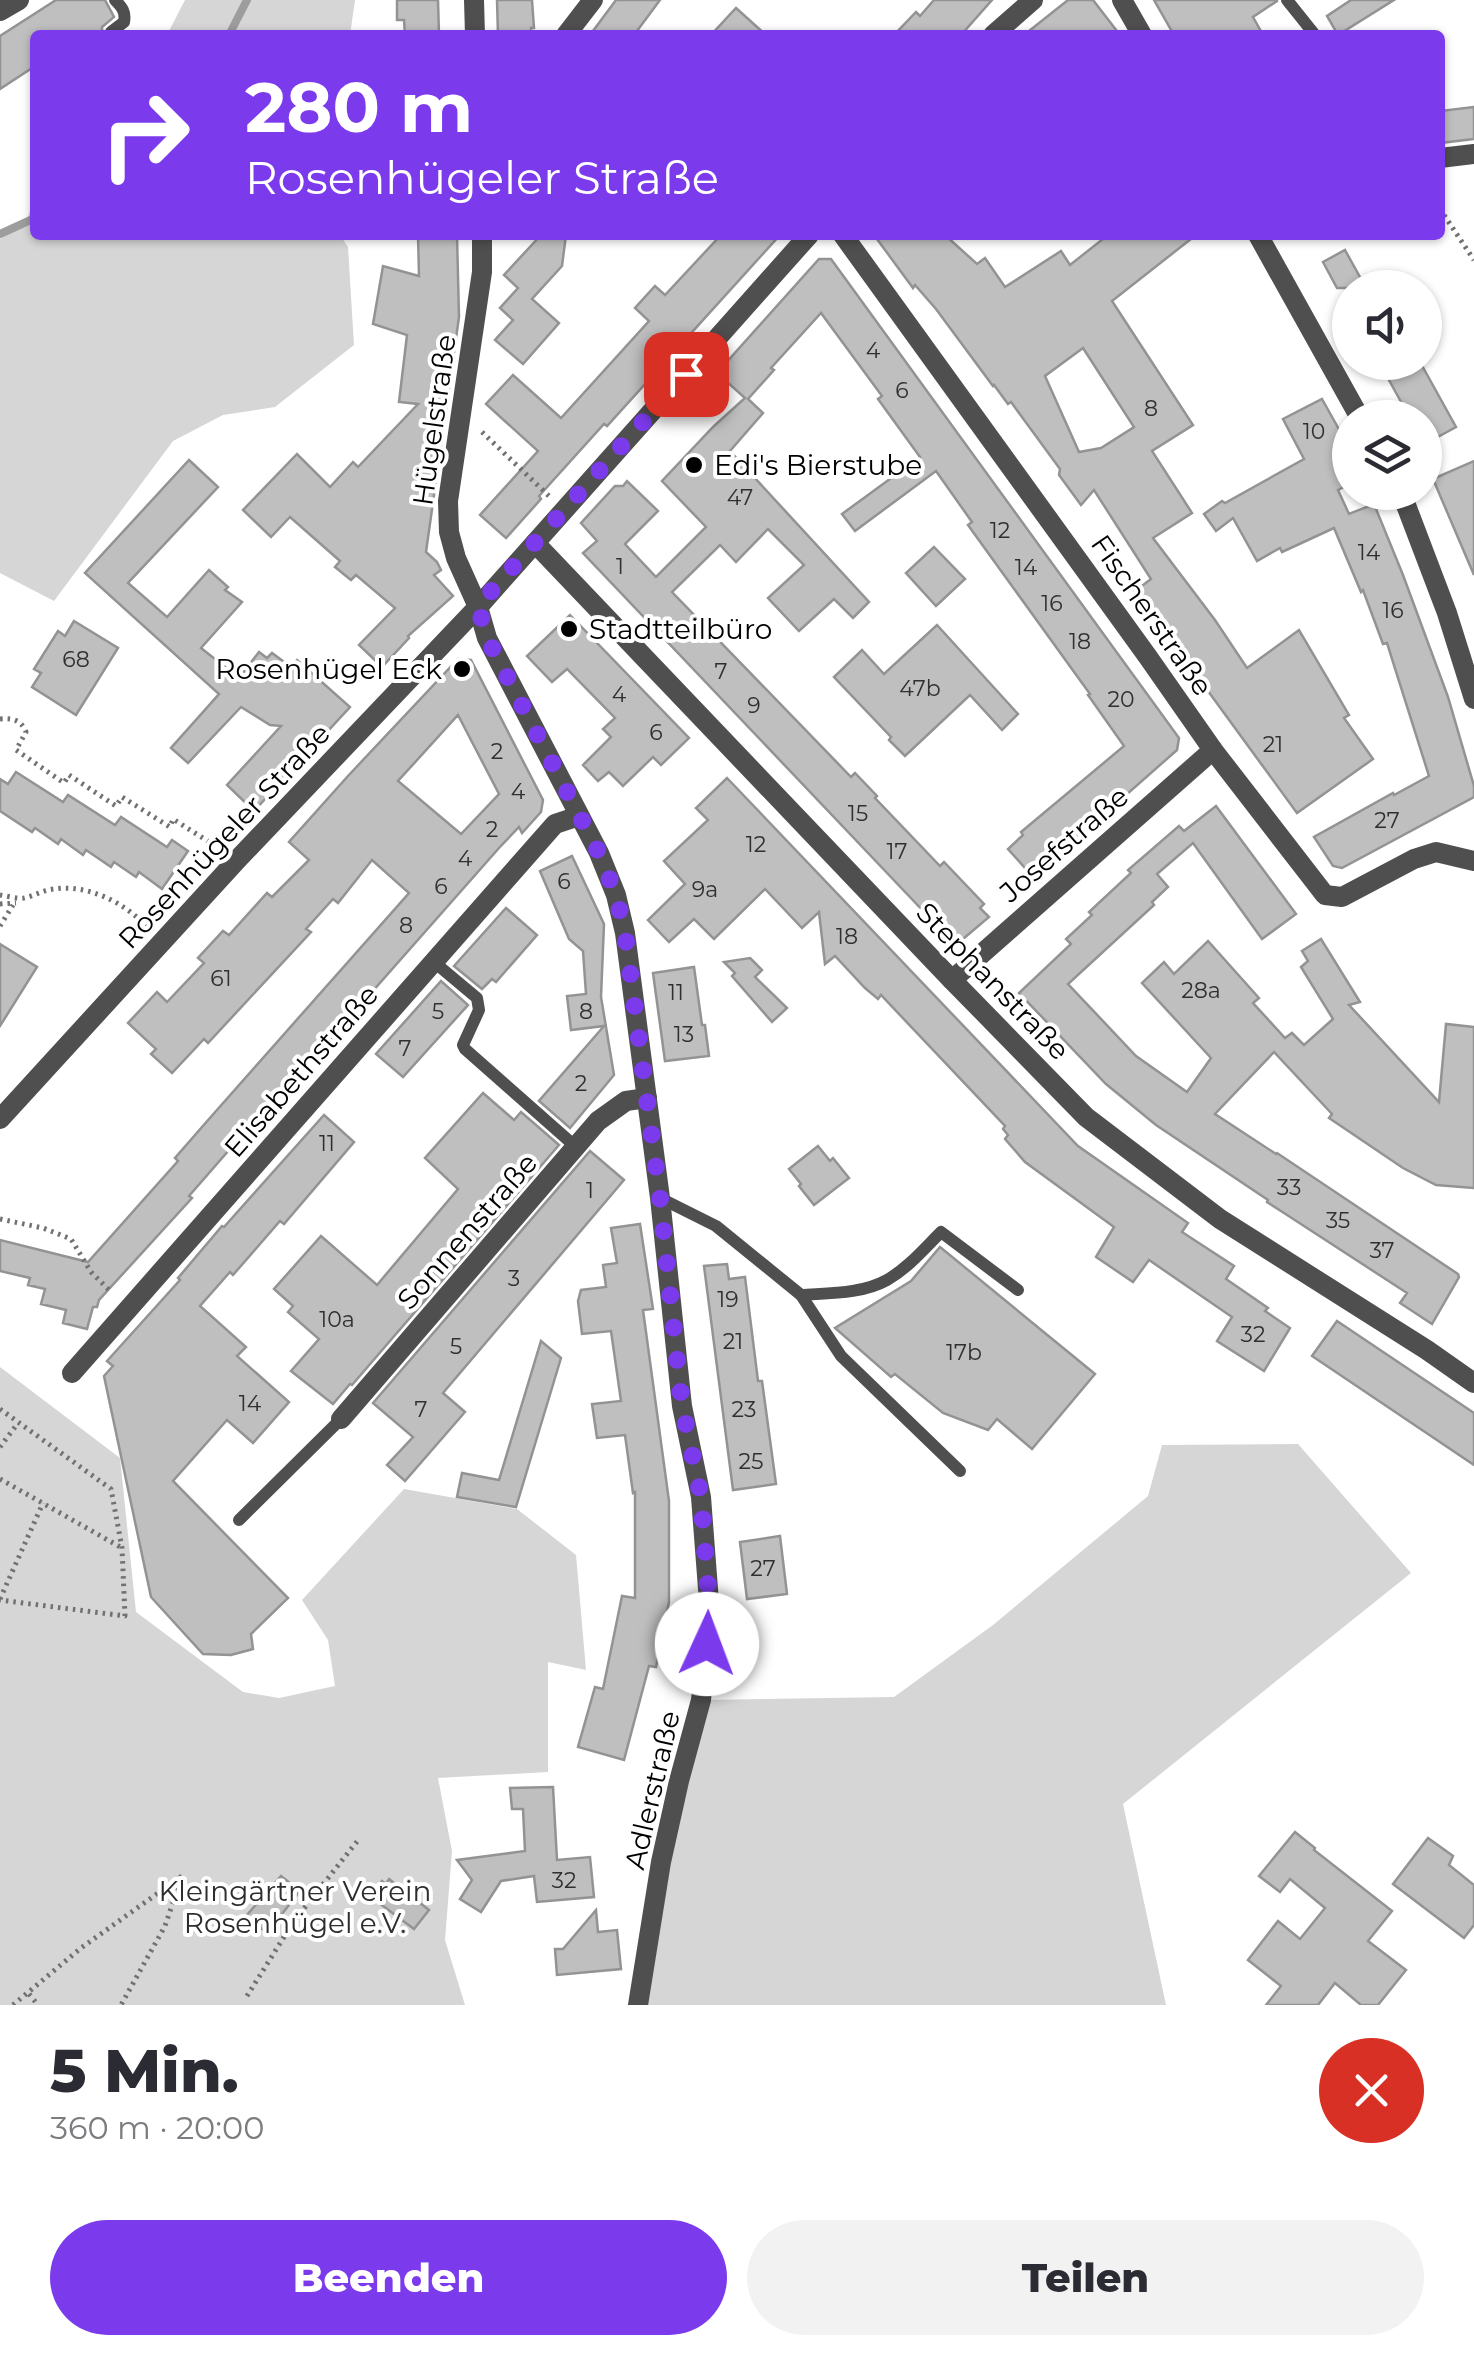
<!DOCTYPE html>
<html lang="de">
<meta charset="utf-8">
<style>
body{margin:0;font-family:Montserrat,sans-serif;background:#f2f2f3;color:#2b2b33;height:100vh;display:flex;flex-direction:column;font-size:38px;white-space:nowrap}
*{box-sizing:border-box;margin:0}
p{font-size:32px;color:#7c7c81}
.icon{flex:none;width:55px;height:55px;fill:none;stroke:currentColor;stroke-width:2;stroke-linecap:round;stroke-linejoin:round}
.map{position:relative;height:2005px;overflow:hidden}
.details{display:flex;flex-direction:column;background:#fff;flex:1}
.details>*{flex:none}
.banner{position:absolute;left:30px;top:30px;width:1415px;height:210px;border-radius:10px;box-shadow:0 2px 8px #0004;background:#7c3aed;color:#fff;overflow:hidden}
.controls{position:absolute;left:1332px;top:270px;display:grid;gap:20px}
.controls a{display:grid;place-items:center;width:110px;height:110px;border-radius:50%;background:#fff;box-shadow:0 2px 8px #0004;font-size:50px}
.pin{position:absolute;display:grid;place-items:center;width:85px;height:85px;color:#fff;margin:-42px;border-radius:20px;box-shadow:0 5px 15px #0006}
.me{position:absolute;width:110px;margin:-55px;rotate:2deg;stroke-linejoin:round;filter:drop-shadow(0 0 8px #0008)}
.turn{display:flex;align-items:center;gap:35px;height:210px;padding:0 50px;font-size:45px}
.turn .icon{width:130px;height:130px;stroke-width:2.5}
.turn b{display:block;font-size:70px;line-height:85px}
.round{display:grid;place-items:center;flex:none;width:105px;height:105px;border-radius:52px;background:#f2f2f3}
.head{display:flex;align-items:center;justify-content:space-between;height:170px;padding:0 50px}
h1{font-size:60px;font-weight:800;line-height:75px}
.action{display:flex;gap:20px;margin-top:auto;padding:20px 50px}
.action a{flex:1;height:115px;border-radius:60px;background:#7c3aed;color:#fff;font-size:40px;font-weight:800;line-height:115px;text-align:center}
.action a+a{background:#f2f2f3;color:#2b2b33}
.map>svg:first-child{display:block}
.green{fill:#d6d6d6}
.lines{fill:none;stroke-linecap:round;stroke-linejoin:round}
.stream{stroke:#9d9d9d;stroke-width:8}
.building{fill:#bfbfbf;stroke:#939393;stroke-width:2.5;fill-rule:evenodd}
.path{stroke:#717171;stroke-width:5;stroke-dasharray:2.5 5;stroke-linecap:butt}
.lane{stroke:#4f4f4f;stroke-width:12}
.street{stroke:#4f4f4f;stroke-width:20}
.route{stroke:#7c3aed;stroke-width:18;stroke-dasharray:0 32.4}
.poi-dot{fill:#000;stroke:#fff;stroke-width:4}
.labels{text-anchor:middle;dominant-baseline:central;stroke-width:8;stroke-linejoin:round;paint-order:stroke}
.number-label{font-size:22px;fill:#303030}
.street-label{font-size:28px;fill:#000;stroke:#fff}
.poi-label{font-size:28px;fill:#000;stroke:#fff;text-anchor:start}
.park-label{font-size:28px;fill:#2d2d2d;stroke:#fff}
</style>
<div class="map">
<svg width="1474" height="2005" viewBox="0 0 1474 2005">
<rect width="100%" height="100%" fill="#fff"/>
<!-- green -->
<g class="green">
<path d="M185,0h170l-5,35h-186l5,-4z"/>
<path d="M35,195v40h305l8,12 6,98 -79,62 -52,8 -50,26 -119,160 -54,-28v-334l28,-22z"/>
<path d="M0,1367l120,91 16,154 107,80 36,6 56,-12 -7,-46 -26,-40 102,-111 113,20 59,46 10,115 -38,-8v110l-110,6 14,73 -7,89 20,65h-465z"/>
<path d="M1298,1444l113,129 -288,231 43,201h-528l63,-305 193,-3 99,-72 155,-129 14,-51z"/>
</g>
<g class="lines">
<!-- stream -->
<g class="stream">
<path d="M229,35l18,-35"/>
<path d="M0,234l35,-16"/>
</g>
</g>
<!-- building -->
<g class="building">
<path d="M56,0h49l9,17 -12,10v8h-67v31l-35,23v-53z"/>
<path d="M397,0h41l1,35h-34l-1,-15h-7z"/>
<path d="M497,0h35l2,28h-3v7h-33z"/>
<path d="M616,0h44l-26,35h-44z"/>
<path d="M934,0h58l-31,35h-67l22,-23 4,4z"/>
<path d="M1068,0h25l27,35h-96z"/>
<path d="M1154,0h123v1l-24,16 10,18h-89z"/>
<path d="M1351,0h43l-56,35 -11,-19z"/>
<path d="M736,8l30,27h-55z"/>
<path d="M1474,107v32l-34,4v-32z"/>
<path d="M418,235h39l2,82 -33,235 11,10 4,8 -7,5 19,21 -45,40 1,2 -27,29 -23,-22 36,-37 -39,-33 -5,5 -16,-13 5,-6 -50,-44 -19,20 -28,-27 54,-56 33,33 23,-25 5,5 60,-63 -19,-2 8,-67 -34,-11 10,-58 36,10z"/>
<path d="M541,235h25l-4,31 -30,33 27,24 -36,41 -28,-24 18,-20 -13,-12 18,-20 -14,-13z"/>
<path d="M721,235h59l-173,191 -3,-2 -65,72 2,3 -35,39 -26,-23 58,-64 -52,-47 27,-29 48,43 88,-97 -14,-13 20,-22 10,9z"/>
<path d="M874,235h71l32,29 8,-6 20,29 56,-36 9,14 38,-30h88l-84,66 81,124 -41,26 40,62 -39,25 62,82 32,48 52,-38 50,85 -5,3 29,41 -76,54 -162,-222 16,-12 -57,-89 -13,15 -22,-30 1,-6 -49,-67 -3,2 -14,-19 -1,1 -57,-77 -21,-24 -2,3zM1083,348l51,79 -33,21 -22,4 -34,-76z"/>
<path d="M1345,250l21,38h-29l-14,-26z"/>
<path d="M819,259h12l348,479 -2,12 -144,127 -25,-28 15,-14 -2,-3 103,-86 -36,-51 2,-1 -122,-169 4,-3 -36,-51 -81,60 -13,-17 78,-57 -42,-58 4,-3 -61,-83 -50,55 3,2 -26,29 15,14 -33,38 139,151 -16,16 -19,-19 -35,32 -31,-33 36,-33 -36,-36 -32,33 -16,-17 -48,47 179,185 4,-4 22,23 -2,2 65,68 4,-4 40,42 -4,4 9,9 -26,22h-12l-25,-25 -343,-361 14,-12 -16,-18 34,-37h8l4,-5 31,30 -33,33 31,33 50,-50 -44,-46 52,-55 31,-28 -28,-25z"/>
<path d="M1379,362h41l36,65 -31,17v-26h-15z"/>
<path d="M1322,399l28,50v35l-12,6 11,24 25,-10 29,71 45,122 26,89v11l-132,71 -9,-2 -19,-29 79,-44 1,2 35,-19 -42,-133 -4,1 -20,-54 -2,2 -27,-64 -52,24 -2,-4 -23,13 -24,-43 -17,13 -12,-17 18,-13 3,2 79,-44 -21,-40z"/>
<path d="M189,460l29,27 -90,96 39,34 42,-47 19,17 -3,3 17,12 -41,46 38,30 20,-26 8,6 5,-5 19,14 6,-7 53,47 -96,104 -27,-26 54,-59 -11,-1 -29,-18 -53,56 -17,-15 48,-54 -134,-121z"/>
<path d="M1474,461v114l-41,-96z"/>
<path d="M934,547l31,32 -29,27 -30,-33z"/>
<path d="M570,615l119,123 -28,27 -8,-8 -30,29 -14,-14 -11,9 -15,-16 28,-28 -8,-8 12,-11 -48,-49 -15,13 -25,-26z"/>
<path d="M74,621l44,27 -42,67 -44,-28 9,-14 -7,-4 24,-38 7,5z"/>
<path d="M937,625l81,89 -16,16 -32,-35 -65,61 -16,-16 2,-3 -57,-60 28,-27 22,24z"/>
<path d="M458,659l13,1 72,140 -2,12 -19,21 -3,-6 -20,21 -180,204 -2,-2 -47,53 -81,93 3,2 -93,102 -2,7h-4l-6,22 -24,-6 3,-13 -25,-6 4,-15 -17,-4 2,-7 -30,-7v-31l88,22 90,-101 -3,-3 34,-39 200,-226 -37,-33 -34,43 -5,-4 -27,30 5,3 -103,111 -4,-4 -32,34 -21,-19 5,-5 -28,-26 29,-31 10,10 37,-39 -6,-5 25,-27 6,4 38,-42 5,4 37,-37 -20,-18 59,-66zM458,715l41,79 -38,40 -63,-53z"/>
<path d="M16,772l47,30 5,-7 47,30 6,-8 46,30 5,-7 16,11 -26,38 -23,-17 -3,5 -22,-15 -3,5 -25,-17 -3,5 -22,-16 -3,5 -23,-16 -3,4 -32,-21v-32l8,5z"/>
<path d="M727,778l351,368 110,77 -6,9 52,34 -8,13 42,29 -3,3 25,17 -26,43 -47,-30 15,-24 -83,-57 -16,22 -37,-25 18,-30 -89,-65 -20,-23 3,-4 -5,-6 2,-3 -124,-131 -3,4 -13,-11 -30,-32 -10,8 -6,-52 -17,16 -37,-39 -51,50 -20,-20 -25,23 -21,-22 37,-36 -21,-23 44,-41 -12,-12z"/>
<path d="M1216,806l80,108 -34,25 -69,-96 -36,31 11,13 -16,15 2,3 -86,79 68,72 51,36 24,-34 -69,-75 22,-21 10,12 34,-33 51,57 -6,5 32,35 7,-5 12,12 29,-26 -32,-52 7,-6 -6,-10 19,-12 39,63 -11,3 90,97 7,-78 28,3v161l-38,-3 -33,-17 -74,-50 3,-4 -58,-62 -59,62 61,40 1,-1 181,121 1,3 -27,47 -32,-21 7,-10 -123,-80 -17,-11 1,-2 -112,-75 -50,-41 -87,-91 52,-49 -5,-5 26,-24 -3,-3 42,-39 -3,-3 51,-44 5,5z"/>
<path d="M572,856l32,68 -3,73 13,78 -44,53 -31,-27 65,-75 -33,4 -4,-34 19,-2 -3,-43 -14,-12 -29,-68z"/>
<path d="M506,908l31,27 -41,47 -4,-3 -10,10 -28,-23z"/>
<path d="M0,944l37,23 -37,59z"/>
<path d="M750,958l12,12 -7,7 32,31 -15,14 -40,-46 3,-3 -11,-11z"/>
<path d="M694,967l8,58h3l4,31 -44,5 -12,-88z"/>
<path d="M441,981l27,24 -65,72 -27,-23z"/>
<path d="M483,1093l31,27 7,-8 38,33 -207,240 -2,-1 -17,20 -42,-33 28,-32 -31,-27 5,-6 -19,-17 47,-53 56,49 81,-96 -33,-31z"/>
<path d="M324,1115l30,27 -70,82 -4,-3 -47,54 -3,-3 -30,34 46,41 -9,9 52,46 -36,41 -26,-23 -54,61 115,117 -37,36 2,15 -22,6 -28,-1 -52,-57 -47,-221 9,-10 -6,-5 73,-81 -2,-2 44,-52 2,1z"/>
<path d="M818,1146l12,15 3,-3 16,20 -35,27 -15,-19 2,-2 -12,-15z"/>
<path d="M590,1151l34,29 -181,213 22,19 -60,69 -18,-16 26,-28 -40,-34z"/>
<path d="M640,1224l13,85 -10,1 26,191v101l-13,65 -7,-1 -25,94 -46,-13 17,-60 8,2 19,-93 13,2v-106l-2,1 -8,-58 -28,3 -5,-34 29,-3 -10,-70 -29,3 -4,-33 3,-11 25,-3 -3,-22 14,-2 -6,-35z"/>
<path d="M940,1247l155,127 -63,75 -35,-30 -9,11 -45,-17 -48,-39 -4,3 -56,-49 76,-47z"/>
<path d="M727,1264l2,15 16,-2 13,104h4l14,103 -43,6 -29,-224z"/>
<path d="M1337,1321l137,92v52l-162,-109z"/>
<path d="M541,1341l20,17 -45,149 -59,-10 5,-24 37,7z"/>
<path d="M780,1536l7,58 -40,5 -7,-57z"/>
<path d="M553,1787l4,73 33,-3 4,40 -57,5 -3,-26 -33,5 -20,31 -21,-13 12,-19 -15,-20 68,-9 -2,-42h-11l-2,-21z"/>
<path d="M1295,1832l20,16 -1,2 78,61 -24,30 38,29 -28,35h-17l-26,-22 -17,22h-52l15,-19 -33,-26 30,-39 22,18 25,-31 -35,-29 -10,13 -21,-16z"/>
<path d="M1428,1838l25,18 -4,9 25,20v40l-10,13 -71,-54z"/>
<path d="M281,1876l19,15 -33,42 -21,-17z"/>
<path d="M389,1879l40,31 -15,19 -43,-32 11,-16 4,3z"/>
<path d="M596,1910l2,22 19,-2 4,39 -64,6 -2,-26h8z"/>
</g>
<g class="lines">
<!-- path -->
<g class="path">
<path d="M1440,209l34,51"/>
<path d="M482,432l68,65"/>
<path d="M0,719c13,-1 21,1 26,13l-10,18 48,33 5,-8 47,31 6,-9 48,30 3,-8 44,28"/>
<path d="M0,895c7,1 17,4 24,3 10,-2 19,-8 30,-9 33,-5 70,13 92,37"/>
<path d="M0,904l16,-1"/>
<path d="M0,926l13,-21"/>
<path d="M0,1219l43,9 28,11 20,33 21,21"/>
<path d="M0,1409l111,80 11,59 3,68 -125,-16"/>
<path d="M0,1447l18,-24"/>
<path d="M0,1479l122,69"/>
<path d="M0,1599l43,-96"/>
<path d="M29,1994l9,11"/>
<path d="M247,1996l47,-75 65,-82"/>
<path d="M13,2005l68,-57 101,-72 -17,50 -44,79"/>
</g>
<!-- lane -->
<g class="lane">
<path d="M1287,0l28,35"/>
<path d="M111,32l13,-10c2,-10 -2,-15 -9,-22"/>
<path d="M434,962l43,36 2,12 -16,35 2,4 111,98"/>
<path d="M660,1198l56,28 85,69 40,61 119,115"/>
<path d="M801,1295c28,-2 61,-1 86,-15 21,-12 37,-31 54,-48l77,58"/>
<path d="M239,1520l102,-101"/>
</g>
<!-- street -->
<g class="street">
<path d="M474,0l1,35"/>
<path d="M1122,0l20,35"/>
<path d="M0,11l19,-11"/>
<path d="M566,35l27,-35"/>
<path d="M993,35l40,-35"/>
<path d="M1440,158l34,-4"/>
<path d="M482,235v37l-34,229 1,31 7,26 22,49 9,31 112,215 17,42 9,38 35,265 22,208 19,91 9,118 -9,85 -22,81 -18,81 -23,143"/>
<path d="M843,235l305,422 65,93 112,145 17,2 72,-38 22,-7 38,9"/>
<path d="M1258,235l102,183"/>
<path d="M1401,492l46,121 27,86"/>
<path d="M535,543l417,437 134,137 134,102 207,131 47,33"/>
<path d="M952,980l261,-230"/>
<path d="M0,1119l237,-259 241,-253 331,-372"/>
<path d="M72,1373l483,-549 24,-8"/>
<path d="M341,1419l257,-298 28,-20 21,-3"/>
</g>
</g>
<g class="lines">
<!-- route -->
<path class="route" d="M686,374l-208,232 9,32 112,215 17,42 9,38 35,265 22,208 19,90 9,119 -3,29"/>
</g>
<!-- markers -->
<g class="poi-dot">
<circle cx="694" cy="465" r="10"/>
<circle cx="569" cy="629" r="10"/>
<circle cx="462" cy="669" r="10"/>
</g>
<g class="labels">
<!-- number labels -->
<g class="number-label">
<text x="873" y="350">4</text>
<text x="902" y="390">6</text>
<text x="1151" y="408">8</text>
<text x="1314" y="431">10</text>
<text x="740" y="497">47</text>
<text x="1000" y="530">12</text>
<text x="1369" y="552">14</text>
<text x="620" y="566">1</text>
<text x="1026" y="567">14</text>
<text x="1052" y="603">16</text>
<text x="1393" y="610">16</text>
<text x="1080" y="641">18</text>
<text x="76" y="659">68</text>
<text x="721" y="671">7</text>
<text x="920" y="688">47b</text>
<text x="619" y="694">4</text>
<text x="1121" y="699">20</text>
<text x="754" y="705">9</text>
<text x="656" y="732">6</text>
<text x="1273" y="744">21</text>
<text x="497" y="751">2</text>
<text x="518" y="791">4</text>
<text x="858" y="813">15</text>
<text x="1387" y="820">27</text>
<text x="492" y="829">2</text>
<text x="756" y="844">12</text>
<text x="897" y="851">17</text>
<text x="465" y="858">4</text>
<text x="564" y="881">6</text>
<text x="441" y="886">6</text>
<text x="705" y="889">9a</text>
<text x="406" y="925">8</text>
<text x="847" y="936">18</text>
<text x="221" y="978">61</text>
<text x="1201" y="990">28a</text>
<text x="676" y="992">11</text>
<text x="438" y="1011">5</text>
<text x="586" y="1011">8</text>
<text x="684" y="1034">13</text>
<text x="405" y="1048">7</text>
<text x="581" y="1083">2</text>
<text x="327" y="1143">11</text>
<text x="1289" y="1187">33</text>
<text x="590" y="1190">1</text>
<text x="1338" y="1220">35</text>
<text x="1382" y="1250">37</text>
<text x="514" y="1278">3</text>
<text x="728" y="1299">19</text>
<text x="337" y="1319">10a</text>
<text x="1253" y="1334">32</text>
<text x="733" y="1341">21</text>
<text x="456" y="1346">5</text>
<text x="964" y="1352">17b</text>
<text x="250" y="1403">14</text>
<text x="421" y="1409">7</text>
<text x="744" y="1409">23</text>
<text x="751" y="1461">25</text>
<text x="763" y="1568">27</text>
<text x="564" y="1880">32</text>
</g>
<!-- street labels -->
<g class="street-label">
<text transform="translate(434 420) rotate(-82)">Hügelstraße</text>
<text transform="translate(1152 615) rotate(55)">Fischerstraße</text>
<text transform="translate(224 836) rotate(-47)">Rosenhügeler Straße</text>
<text transform="translate(1064 844) rotate(-41)">Josefstraße</text>
<text transform="translate(993 981) rotate(46)">Stephanstraße</text>
<text transform="translate(301 1071) rotate(-49)">Elisabethstraße</text>
<text transform="translate(467 1231) rotate(-49)">Sonnenstraße</text>
<text transform="translate(652 1790) rotate(-77)">Adlerstraße</text>
</g>
<!-- poi labels -->
<g class="poi-label">
<text x="714" y="465">Edi's Bierstube</text>
<text x="589" y="629">Stadtteilbüro</text>
<text x="442" y="669" text-anchor="end">Rosenhügel Eck</text>
</g>
<!-- park labels -->
<g class="park-label">
<text x="295" y="1891">Kleingärtner Verein<tspan x="295" dy="32">Rosenhügel e.V.</tspan></text>
</g>
</g>
</svg>
<div class="controls">
<a><svg class="icon" aria-label="sound" viewBox="0 0 24 24"><path d="M4 9h4l5-4v14l-5-4H4zM17 9q2 3 0 6"/></svg></a>
<a><svg class="icon" aria-label="layers" viewBox="0 0 24 24"><path d="M12 4l9 5-9 5-9-5zM3 14l9 5 9-5"/></svg></a>
</div>
<div class="pin" style="left:686px;top:374px;background:#d93025"><svg class="icon" aria-label="arrive" viewBox="0 0 24 24"><path d="M6 21V4h12l-3 4 3 4H6"/></svg></div>
<svg class="me" style="left:707px;top:1644px" viewBox="-20 -20 40 40"><circle r="19" fill="#fff"/><path d="M0-13L10 11 0 6-10 11z" fill="#7c3aed"/></svg>
<div class="banner">
<div class="turn"><svg class="icon" aria-label="right" viewBox="0 0 24 24"><path d="M7 20v-9h11M14 6l5 5-5 5"/></svg><div><b>280 m</b>Rosenhügeler Straße</div></div>
</div>
</div>
<section class="details">
<div class="head"><div><h1>5 Min.</h1><p>360 m · 20:00</p></div><a class="round" style="background:#d93025;color:#fff"><svg class="icon" aria-label="close" viewBox="0 0 24 24"><path d="M6 6l12 12M18 6L6 18"/></svg></a></div>
<div class="action"><a>Beenden</a><a>Teilen</a></div>
</section>
